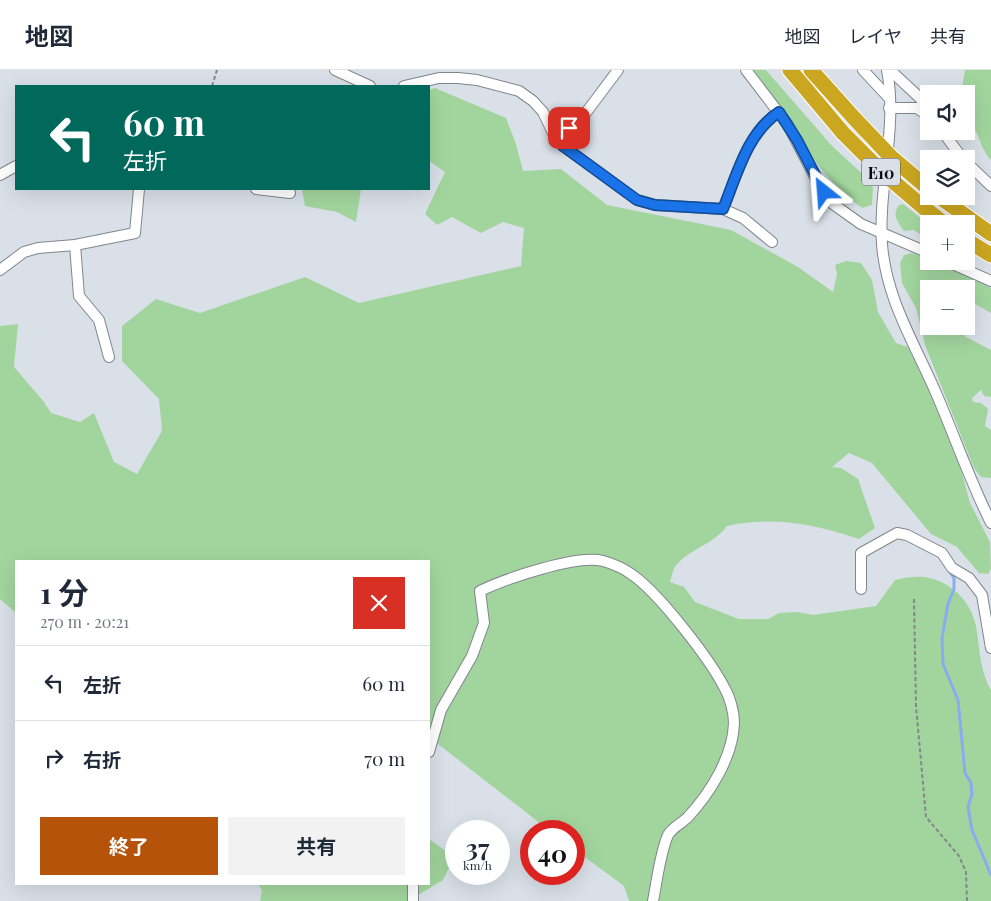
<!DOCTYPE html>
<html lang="ja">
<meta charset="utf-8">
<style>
body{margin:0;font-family:"Playfair Display","Noto Sans JP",serif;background:#f2f2f3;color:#1f2937;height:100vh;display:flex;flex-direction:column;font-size:19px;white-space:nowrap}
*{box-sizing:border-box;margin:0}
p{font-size:16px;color:#747a83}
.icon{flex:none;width:28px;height:28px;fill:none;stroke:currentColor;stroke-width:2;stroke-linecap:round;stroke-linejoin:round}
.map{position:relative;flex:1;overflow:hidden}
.panel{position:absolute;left:15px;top:490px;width:415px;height:325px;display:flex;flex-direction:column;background:#fff;border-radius:0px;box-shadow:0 5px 20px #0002}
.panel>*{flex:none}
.top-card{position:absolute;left:15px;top:15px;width:415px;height:105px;border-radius:0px;box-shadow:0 5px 20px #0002;background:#00695c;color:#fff;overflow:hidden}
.fabs{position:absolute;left:920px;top:15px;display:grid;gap:10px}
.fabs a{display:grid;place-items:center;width:55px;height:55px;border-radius:0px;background:#fff;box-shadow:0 5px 20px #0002;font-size:25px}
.speed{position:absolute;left:445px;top:750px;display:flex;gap:10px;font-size:25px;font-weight:700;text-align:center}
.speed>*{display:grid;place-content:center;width:65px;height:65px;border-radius:50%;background:#fff;box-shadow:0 5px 20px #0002;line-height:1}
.speed small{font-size:12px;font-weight:400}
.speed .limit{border:8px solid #d22;background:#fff;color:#111}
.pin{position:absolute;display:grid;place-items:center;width:42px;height:42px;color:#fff;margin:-21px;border-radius:10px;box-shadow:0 2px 8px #0006}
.me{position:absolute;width:55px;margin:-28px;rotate:332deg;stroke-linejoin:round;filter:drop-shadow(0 0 4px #0008)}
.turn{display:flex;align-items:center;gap:18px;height:105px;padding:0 25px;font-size:22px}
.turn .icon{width:65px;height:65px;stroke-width:2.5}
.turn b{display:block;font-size:35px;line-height:42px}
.round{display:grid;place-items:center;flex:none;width:52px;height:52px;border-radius:0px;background:#f2f2f3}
.headline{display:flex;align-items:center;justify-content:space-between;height:85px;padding:0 25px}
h1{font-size:30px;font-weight:700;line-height:38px}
.cta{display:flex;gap:10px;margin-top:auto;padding:10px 25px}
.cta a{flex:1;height:58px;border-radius:0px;background:#b45309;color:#fff;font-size:20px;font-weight:700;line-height:58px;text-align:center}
.cta a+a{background:#f2f2f3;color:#1f2937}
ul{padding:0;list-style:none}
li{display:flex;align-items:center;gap:15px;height:75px;padding:0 25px;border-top:1px solid #e0e1e3}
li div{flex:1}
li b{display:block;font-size:19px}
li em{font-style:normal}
header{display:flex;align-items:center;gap:30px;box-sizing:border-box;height:70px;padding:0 25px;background:#fff;border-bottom:1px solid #e0e1e3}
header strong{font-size:24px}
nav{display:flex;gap:28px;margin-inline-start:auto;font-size:18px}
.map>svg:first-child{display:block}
.green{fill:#a2d59e}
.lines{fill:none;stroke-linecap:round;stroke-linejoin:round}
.stream{stroke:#87adee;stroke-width:3}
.minor-casing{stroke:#80868e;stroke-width:12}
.highway-casing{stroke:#fff;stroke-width:17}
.path{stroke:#82878d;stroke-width:2;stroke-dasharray:4 2.5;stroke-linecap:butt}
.minor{stroke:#fff;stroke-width:10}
.highway{stroke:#cba721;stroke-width:15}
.highway-bridge-casing{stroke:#fff;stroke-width:17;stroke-linecap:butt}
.highway-bridge{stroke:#cba721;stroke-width:15}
.route-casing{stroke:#114b97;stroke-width:12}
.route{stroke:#1a73e8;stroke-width:9}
.labels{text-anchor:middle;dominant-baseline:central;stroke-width:4;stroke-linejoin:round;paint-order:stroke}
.shield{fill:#d9e0e8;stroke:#494c51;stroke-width:1}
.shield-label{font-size:16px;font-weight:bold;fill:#0b0d10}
</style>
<header>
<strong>地図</strong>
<nav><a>地図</a><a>レイヤ</a><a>共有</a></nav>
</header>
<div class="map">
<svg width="991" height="831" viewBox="0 0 991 831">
<rect width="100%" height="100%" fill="#d9e0e8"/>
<!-- green -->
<g class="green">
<path d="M751,0h15l66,76 36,33 5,9 -1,17 -10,3 -20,-15 -29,-34 -20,-36z"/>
<path d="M965,0h26v90c-12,-12 -11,-30 -25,-41v-25h-5z"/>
<path d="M435,18l71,30 10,26 7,27 38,-2 46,36 124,25 67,37 35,25 4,-18 -2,-9 11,-4 15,2 11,17 6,32 18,31 12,4 37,78 17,48 8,30 20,39 1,27 -3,5 -9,-1 -22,-26 -26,-13 -59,-71 -23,-10 -17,14 9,1 17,11 17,49 -16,11c-46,-15 -85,-23 -132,-13 -13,18 -35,22 -50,38 -4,4 -5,12 -7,18l14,5 11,15 44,17h29l11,-6 18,-1 16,3 63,-9 19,-26c19,-5 35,-5 52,5 44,29 22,64 44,105v211h-362l-5,-15 -50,-37v-18h-24l-121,-94v-176h-413v52l-16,-14v-273l18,-2 -4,43 30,35 7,11 29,9 14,-9 20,49 23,12 25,-43 -3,-32 -37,-38v-35l34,-27 44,14 105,-36 54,26 162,-37 3,-38 -21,-6 -22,11 -29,-16 -15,8 -12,-11 20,-42 -16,-11v-71z"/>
<path d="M302,119h59l-5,33 -19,-10 -32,-6z"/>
<path d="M903,134l26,21v16l-15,-11 -10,1c-7,-10 -12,-16 -5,-26z"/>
<path d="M912,183l17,6v2h7l55,27v25l-25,-14v-10h-37v37h28l9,11 25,13v47l-7,-1 -3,-6 -9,8 1,4 8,1 7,6 -3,17 6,4v48l-10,-1 -7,-9 -49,-123 -9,-37 -14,-25 -2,-20 4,-8z"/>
<path d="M429,769l25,18 -11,23 -35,21h-148l2,-11 -4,-6h171z"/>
</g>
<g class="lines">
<!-- stream -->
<path class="stream" d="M948,499l6,9v11l-6,15 -6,34 1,26 15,36 7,73 6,10 1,11 -4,13 4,23 19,45"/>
<!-- minor casing -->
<g class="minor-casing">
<g id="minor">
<path d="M335,0l35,16"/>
<path d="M746,0l42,55 32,62 13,17 28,20 68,29"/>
<path d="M863,0l27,29"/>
<path d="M887,0c11,58 -9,117 -5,174 4,55 33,100 54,149 19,44 34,88 55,130"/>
<path d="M890,0l30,28 9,12"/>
<path d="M404,16l35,-8h19l19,2 42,11 14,10 10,11 10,21 10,13 74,54 18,5 68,4 20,9 29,24"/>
<path d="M889,38h28l12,8"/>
<path d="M942,61l21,28"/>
<path d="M556,67l26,-19 36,-48"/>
<path d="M966,92l25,24"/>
<path d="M0,105l16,-9"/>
<path d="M256,119l34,4"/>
<path d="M723,139c14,-34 24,-76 56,-97"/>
<path d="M75,175l4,51 20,24 10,37"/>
<path d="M946,191l45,20"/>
<path d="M0,200l24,-18 14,-4 37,-3 60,-12 4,-44"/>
<path d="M861,519v-36l36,-20 10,2 35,18 10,15 17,10 13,17 9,53"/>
<path d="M429,682l12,-42 31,-54 12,-33 -4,-32c25,-12 97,-37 123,-30 11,3 22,8 31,15 26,19 75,82 90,111 6,10 10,25 10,36 -1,34 -24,70 -46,94 -6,6 -16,11 -20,18 -8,18 -11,46 -15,66"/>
<path d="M413,814v17"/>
</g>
</g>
<!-- highway casing -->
<g class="highway-casing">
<g id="highway">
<path d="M790,0l53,63"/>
<path d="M811,0l43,48"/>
<path d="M938,126l53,38"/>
<path d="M923,137l22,17"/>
<path d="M966,170l25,15"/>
</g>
</g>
<!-- path -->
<g class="path">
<path d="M212,16l5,-16"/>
<path d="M914,529l2,107 10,111 33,39 7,16 1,29"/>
</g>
<!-- minor -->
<use href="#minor" class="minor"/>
<!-- highway -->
<use href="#highway" class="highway"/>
<!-- highway-bridge casing -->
<g class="highway-bridge-casing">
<g id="highway-bridge">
<path d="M854,48l37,39 38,32"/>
<path d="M843,63l39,39 41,35"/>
</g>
</g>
<!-- highway-bridge -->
<use href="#highway-bridge" class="highway-bridge"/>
</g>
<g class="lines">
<!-- route casing -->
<g class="route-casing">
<path id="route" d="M569,58l-13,9 7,9 74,54 18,5 68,4c14,-34 24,-76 56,-97l18,28 27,52"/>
</g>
<!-- route -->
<use href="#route" class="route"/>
</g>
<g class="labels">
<!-- shield labels -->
<rect class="shield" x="862" y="88.5" width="38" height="27" rx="4"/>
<g class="shield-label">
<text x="881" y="102">E10</text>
</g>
</g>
</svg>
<div class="fabs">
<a><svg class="icon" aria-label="sound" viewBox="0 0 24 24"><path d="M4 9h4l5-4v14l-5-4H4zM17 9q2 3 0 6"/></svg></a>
<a><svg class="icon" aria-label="layers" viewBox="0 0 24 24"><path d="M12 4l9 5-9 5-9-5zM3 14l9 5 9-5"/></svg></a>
<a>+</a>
<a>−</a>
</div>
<div class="speed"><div>37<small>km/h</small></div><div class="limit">40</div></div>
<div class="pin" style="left:569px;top:58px;background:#d93025"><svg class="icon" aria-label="arrive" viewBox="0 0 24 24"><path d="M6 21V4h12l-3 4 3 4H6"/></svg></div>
<svg class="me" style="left:824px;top:122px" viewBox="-20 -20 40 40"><path d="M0-17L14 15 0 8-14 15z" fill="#1a73e8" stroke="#fff" stroke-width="4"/></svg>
<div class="top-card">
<div class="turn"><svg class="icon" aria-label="left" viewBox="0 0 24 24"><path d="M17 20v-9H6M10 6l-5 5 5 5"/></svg><div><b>60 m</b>左折</div></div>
</div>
<section class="panel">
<div class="headline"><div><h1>1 分</h1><p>270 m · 20:21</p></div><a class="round" style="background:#d93025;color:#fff"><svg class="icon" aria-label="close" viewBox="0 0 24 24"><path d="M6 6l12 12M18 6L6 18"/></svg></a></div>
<ul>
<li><svg class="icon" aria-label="left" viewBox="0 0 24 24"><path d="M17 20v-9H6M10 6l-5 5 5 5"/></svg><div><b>左折</b></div><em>60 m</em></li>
<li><svg class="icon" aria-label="right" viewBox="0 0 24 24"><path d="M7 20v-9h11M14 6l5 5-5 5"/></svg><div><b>右折</b></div><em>70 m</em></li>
</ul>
<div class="cta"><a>終了</a><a>共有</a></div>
</section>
</div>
